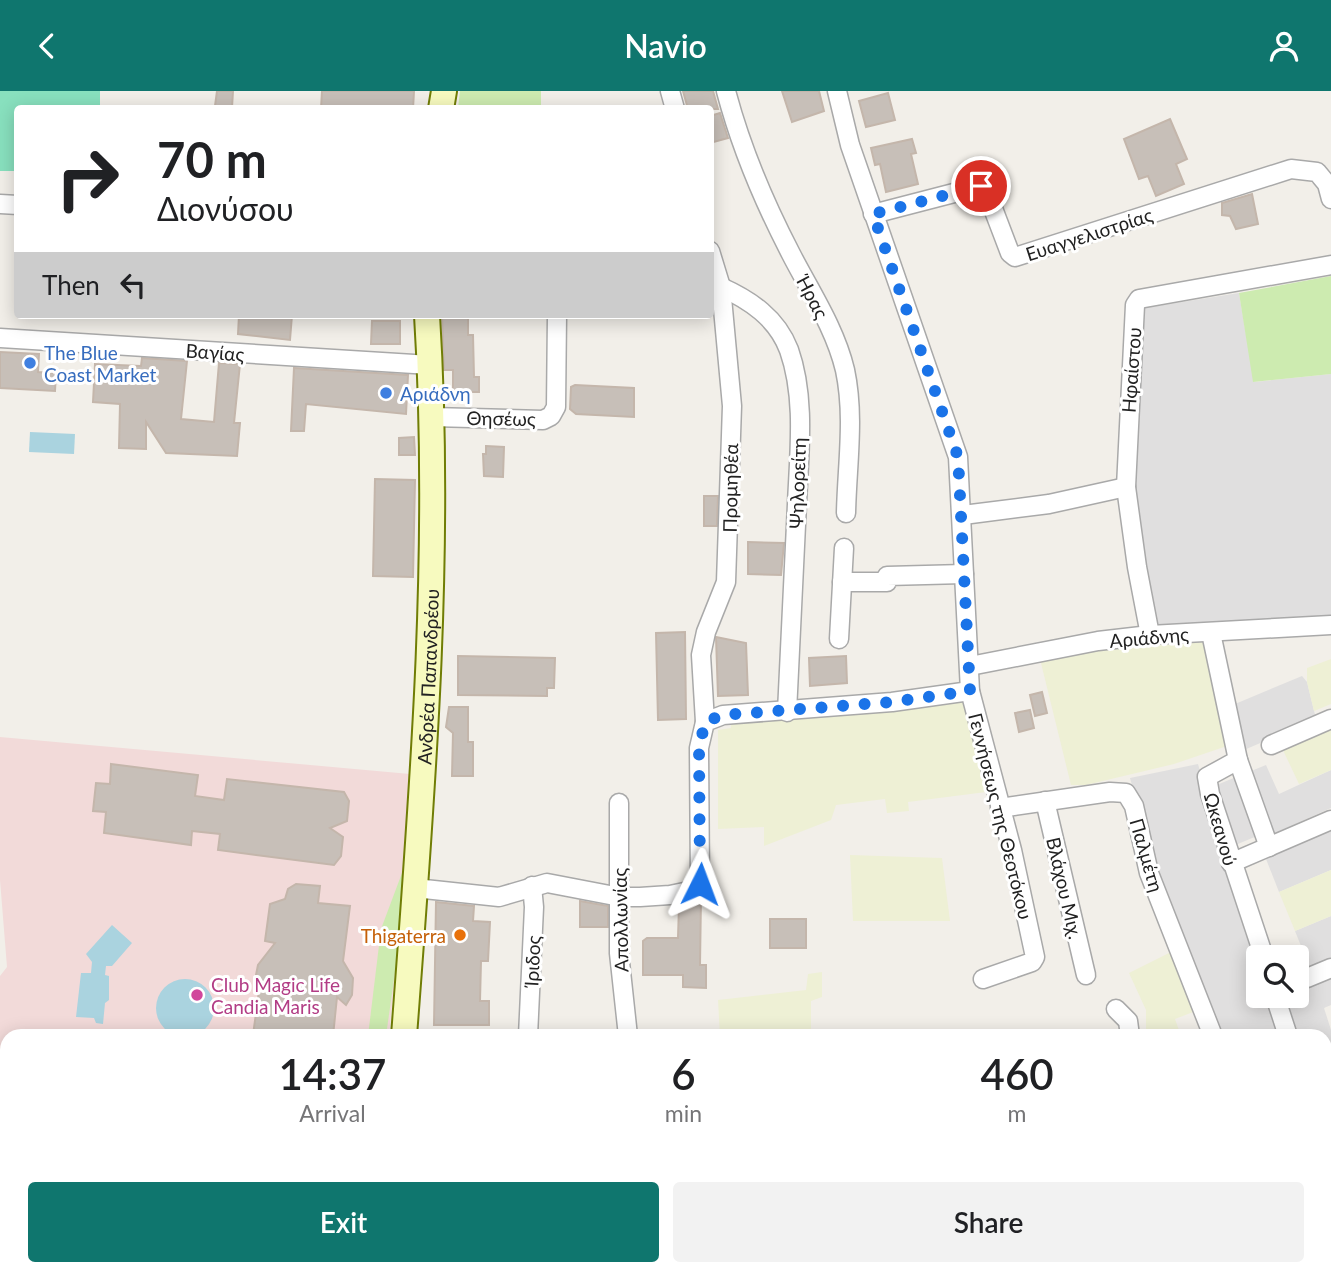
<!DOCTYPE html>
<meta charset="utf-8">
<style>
body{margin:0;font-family:Lato,sans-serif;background:#f2f2f2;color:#202124;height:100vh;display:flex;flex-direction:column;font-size:26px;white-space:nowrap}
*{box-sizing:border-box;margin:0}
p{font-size:23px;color:#757577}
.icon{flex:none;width:38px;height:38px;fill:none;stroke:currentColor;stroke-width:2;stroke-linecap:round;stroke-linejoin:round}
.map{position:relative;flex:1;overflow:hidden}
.side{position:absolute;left:0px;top:938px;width:1332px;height:247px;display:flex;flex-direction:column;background:#fff;border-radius:21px 21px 0 0;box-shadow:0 4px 18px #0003}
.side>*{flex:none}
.banner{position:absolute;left:14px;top:14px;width:700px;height:214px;border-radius:7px;box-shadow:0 4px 18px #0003;background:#fff;color:#202124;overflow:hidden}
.buttons{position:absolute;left:1246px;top:854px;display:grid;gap:14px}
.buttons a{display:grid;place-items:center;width:63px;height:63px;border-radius:7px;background:#fff;box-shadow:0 4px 18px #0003;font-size:35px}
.pin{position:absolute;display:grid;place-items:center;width:60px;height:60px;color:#fff;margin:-30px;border:4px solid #fff;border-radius:50%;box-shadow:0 2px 7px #0007}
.me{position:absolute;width:77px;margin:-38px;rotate:3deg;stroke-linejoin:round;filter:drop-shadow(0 0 5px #0008)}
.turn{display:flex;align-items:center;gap:24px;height:147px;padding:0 28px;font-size:32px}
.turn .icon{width:91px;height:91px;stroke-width:2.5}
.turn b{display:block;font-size:49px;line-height:60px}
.then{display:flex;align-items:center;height:66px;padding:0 28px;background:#0003;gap:14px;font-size:26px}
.eta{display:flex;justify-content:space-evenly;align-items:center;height:119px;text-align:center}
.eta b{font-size:42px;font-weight:600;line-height:49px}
.primary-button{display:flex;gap:14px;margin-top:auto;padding:14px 28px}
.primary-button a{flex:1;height:80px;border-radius:7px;background:#0f766e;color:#fff;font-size:28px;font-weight:600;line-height:80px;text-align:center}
.primary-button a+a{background:#f2f2f2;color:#202124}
header{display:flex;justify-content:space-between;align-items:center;height:91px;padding:0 28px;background:#0f766e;color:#fff;font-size:32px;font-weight:600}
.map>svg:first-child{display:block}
.residential{fill:#e0dfdf}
.commercial{fill:#f2dad9}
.farmland{fill:#eef0d5}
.grass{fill:#cdebb0}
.pitch{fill:#88e0be}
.water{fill:#aad3df}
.building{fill:#c7bfb8;stroke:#c4b6ab;stroke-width:2}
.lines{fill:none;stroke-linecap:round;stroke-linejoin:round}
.minor-casing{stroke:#a9a9a9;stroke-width:21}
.secondary-casing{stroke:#707d05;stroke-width:28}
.minor{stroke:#fff;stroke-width:18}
.secondary{stroke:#f7fabf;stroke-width:24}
.route{stroke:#1a73e8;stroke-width:12;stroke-dasharray:0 21.6}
.shop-dot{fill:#3f7fe0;stroke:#fff;stroke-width:2.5}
.food-dot{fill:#e8710a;stroke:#fff;stroke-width:2.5}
.hotel-dot{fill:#d1479c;stroke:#fff;stroke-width:2.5}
.labels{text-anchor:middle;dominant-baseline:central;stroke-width:6;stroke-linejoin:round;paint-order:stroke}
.street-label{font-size:19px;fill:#222;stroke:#fff}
.shop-label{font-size:19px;fill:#366cbe;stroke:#fff;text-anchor:start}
.food-label{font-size:19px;fill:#c56008;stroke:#fff;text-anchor:end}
.hotel-label{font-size:19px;fill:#b23c85;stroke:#fff;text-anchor:start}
</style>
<header><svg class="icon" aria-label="back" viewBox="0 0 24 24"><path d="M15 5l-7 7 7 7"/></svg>Navio<svg class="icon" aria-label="person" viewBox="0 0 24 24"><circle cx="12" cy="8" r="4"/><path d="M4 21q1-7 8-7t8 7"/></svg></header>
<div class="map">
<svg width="1331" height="1184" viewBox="0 0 1331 1184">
<rect width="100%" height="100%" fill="#f2efe9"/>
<!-- residential -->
<g class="residential">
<path d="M1239,202l15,89 77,-8v242l-178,13 -21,-118 12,-203z"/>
<path d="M1302,585l5,6 9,37 -72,31 -9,-46z"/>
<path d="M1198,673l35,125 25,68v39h14l13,40h-63l-58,-139 -34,-119z"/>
<path d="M1266,674l13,29 52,-24v38l-49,22 7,18 42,-18v40l-52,22 -22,-56 -24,10 -19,-60z"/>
<path d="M1331,825v43l-21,9 -15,-37z"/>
<path d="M1331,881v33l-7,3 7,22v21l-6,2v-17h-28l-13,-40h13v-10z"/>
</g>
<!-- commercial -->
<path class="commercial" d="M0,646l410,37v42l-21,220h-382v233h367v6h-374v-299l7,-9 -7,-87z"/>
<!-- farmland -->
<g class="farmland">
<path d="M1205,551l22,100 -3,5 -50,17 -88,21h-15l-31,-126 63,-10z"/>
<path d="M1331,568v45l-17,7 -7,-29v-14z"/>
<path d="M973,597l21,103 -86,11 1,9 -22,2 -2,-14 -49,6 -5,15 -67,26v-19l-46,2v-99l13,-2 -1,-11z"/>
<path d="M1331,636v43l-32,14 -17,-36z"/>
<path d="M850,764l92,3 8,63h-97z"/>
<path d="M1331,779v46l-36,15 -16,-39z"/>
<path d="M1179,857l22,61 -26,10 6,17h-35v-26l-17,-37z"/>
<path d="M822,881v25l-11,4v35h-91l-2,-36 88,-10 2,-16z"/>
<path d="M896,1178h104l1,6h-105z"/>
</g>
<!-- grass -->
<g class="grass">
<path d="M460,0h81v17h-83z"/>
<path d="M1331,185v98l-78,8 -14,-89z"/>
<path d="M405,774l-9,100 -10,71h-18l13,-107z"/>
</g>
<!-- pitch -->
<path class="pitch" d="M0,0h100v17l-82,1 -1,62h-17z"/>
<!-- water -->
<g class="water">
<path d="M30,341l45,2 -1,20 -45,-2z"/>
<path d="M112,834l20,18 -20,23h-6l-1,9 4,1v24l-4,3 -2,21 -7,-1 -2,-5 -18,-1 5,-44h10l1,-11 -6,-8z"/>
<circle cx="185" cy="917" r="29"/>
</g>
<!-- building -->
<g class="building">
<path d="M217,0h16l-1,17 -17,-2z"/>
<path d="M322,0h92l-1,18h-92z"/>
<path d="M683,0h30l5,18h-30z"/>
<path d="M782,0h37l5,20 -32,11z"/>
<path d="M888,2l7,27 -29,7 -7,-26z"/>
<path d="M720,22l8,25 -18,5v-27z"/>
<path d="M1170,28l17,40 -11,5 8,20 -28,12 -8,-20 -9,3 -15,-40z"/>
<path d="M912,48l4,14 -5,1 7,30 -32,8 -6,-28 -5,1 -4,-17z"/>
<path d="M1252,103l6,30 -22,5 -6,-13 -8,-1v-12z"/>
<path d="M239,224h53l-2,25 -52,-6z"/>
<path d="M442,224h26v20h5l1,42h5v15h-26v-22h-9z"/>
<path d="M372,230h28v23h-29z"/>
<path d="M0,261l39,2 -1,18 18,1 -1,18 -55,-3z"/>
<path d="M142,267l45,3 -6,58 33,3 5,-59 21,1 -6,59h6l-3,33 -71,-3 -20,-31v27l-27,-1 1,-44 -27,-2 2,-38 46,2z"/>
<path d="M294,277l114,7 -2,39 -100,-10 -2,27h-13z"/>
<path d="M575,294l59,3v29l-58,-3 -6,-5 1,-22z"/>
<path d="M414,346l1,18h-16v-17z"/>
<path d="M486,355l18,1 -1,30 -19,-1 -1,-22h3z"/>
<path d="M375,388l40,1 -2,97 -40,-1z"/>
<path d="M704,405h14l-1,30h-13z"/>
<path d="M748,451l36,1 -3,32 -33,-1z"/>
<path d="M685,541l1,87 -28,1 -2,-87z"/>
<path d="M716,546l30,6 2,52 -30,1z"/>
<path d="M458,565l97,2 -1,30h-7v8l-89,-1z"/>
<path d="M846,565l1,27 -37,3 -1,-28z"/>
<path d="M1042,601l5,21 -12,3 -5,-21z"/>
<path d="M449,616h19v35h5v34h-21l1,-43 -7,-6z"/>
<path d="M1030,619l4,18 -15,4 -4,-19z"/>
<path d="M111,673l87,11 -3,21 29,4 3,-21 117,13 5,9 -2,20 -17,7 13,9 -2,19 -7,9 -116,-15 2,-16 -28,-3 -1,14 -87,-12 2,-21 -13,-1 3,-28 14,1z"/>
<path d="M296,793l24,2 -2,17 32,3 -7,55 10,17 -1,17 -6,10 -9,-8 -4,39 -80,-1 7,-51 -4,-9 2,-10 17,-22 -10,-2 5,-37 15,-5 3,-10z"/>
<path d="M701,806l-1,68h6v23l-23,-1v-12h-40v-34l4,-3h31l1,-33z"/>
<path d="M580,810l28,5v21h-28z"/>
<path d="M436,811l38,4 -1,15 17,1 -2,39h-7l-1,40h9v24h-55z"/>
<rect x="770" y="828" width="36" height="29"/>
</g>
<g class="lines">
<!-- minor casing -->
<g class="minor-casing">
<g id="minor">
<path d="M670,0l5,18"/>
<path d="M726,0c15,57 38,111 65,163 19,37 44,74 54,116 10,47 2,95 1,143"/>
<path d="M837,0l13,54 108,312 12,234 42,159 23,107 -3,5 -49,17"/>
<path d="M0,113l18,1"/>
<path d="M873,123l108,-28 5,4 24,63 5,4 276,-88 26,3 10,12 4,15"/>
<path d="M721,196c29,13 56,31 68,63 17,48 10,104 8,154 -3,69 -7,139 -10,208"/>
<path d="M0,247l430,27"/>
<path d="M432,326l111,3 8,-4 5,-9 1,-92"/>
<path d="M963,424l86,-11 77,-17"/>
<path d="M842,491h45v-6l77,-2"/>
<path d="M1211,542l27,127 -31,17 3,17 54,163"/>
<path d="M1150,544l-13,-68 -11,-80 9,-182 4,-6 192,-34"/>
<path d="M839,548l5,-91"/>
<path d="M970,575l128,-25 52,-6 181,-10"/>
<path d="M705,631l-4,-67 5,-23 20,-50 6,-176 -11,-119 -11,-36"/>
<path d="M1271,654l60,-26"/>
<path d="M1238,669l31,87"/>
<path d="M1045,710l41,174"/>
<path d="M619,712v150l9,83"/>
<path d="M1000,717l110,-16 16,1 8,13 15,67 64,163"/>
<path d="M1231,772l100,-43"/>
<path d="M415,797l84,9 48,-14 73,14h20l30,-2 19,-4 11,-7 -1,-136 6,-26 18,-7 169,-13 78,-11"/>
<path d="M1307,887l24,-10"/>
<path d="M1275,905l13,40"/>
<path d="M1116,918l12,12 2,15"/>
<path d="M528,945l6,-129 -2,-21"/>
<path d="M1325,1106l6,1"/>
<path d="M634,1184v-6"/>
</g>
</g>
<!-- secondary casing -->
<g class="secondary-casing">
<g id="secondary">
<path d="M441,18l3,-18"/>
<path id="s1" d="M404,945c18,-239 38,-481 23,-721"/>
<path d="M390,1184v-6"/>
</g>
</g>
<!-- minor -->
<use href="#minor" class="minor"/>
<!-- secondary -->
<use href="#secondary" class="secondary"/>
</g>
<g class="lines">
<!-- route -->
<path class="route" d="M700,793l-1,-136 6,-26 18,-7 169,-13 78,-11 -12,-234 -85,-243 108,-28"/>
</g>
<!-- markers -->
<g class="shop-dot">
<circle cx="30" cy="272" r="7"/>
<circle cx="386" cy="302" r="7"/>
</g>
<circle class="food-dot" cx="460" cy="844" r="7"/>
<circle class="hotel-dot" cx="197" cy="904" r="7"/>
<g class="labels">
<!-- street labels -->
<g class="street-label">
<text transform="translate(1089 143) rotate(-18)">Ευαγγελιστρίας</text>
<text transform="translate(813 206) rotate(62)">Ήρας</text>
<text transform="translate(215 261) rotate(4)">Βαγίας</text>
<text transform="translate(1131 279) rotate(-86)">Ηφαίστου</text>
<text transform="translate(501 327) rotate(1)">Θησέως</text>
<text transform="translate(797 392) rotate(-88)">Ψηλορείτη</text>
<text transform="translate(730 397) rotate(-89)">Προμηθέα</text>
<text transform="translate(1149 546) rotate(-5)">Αριάδνης</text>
<text stroke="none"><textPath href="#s1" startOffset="360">Ανδρέα Παπανδρέου</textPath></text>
<text transform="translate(1001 725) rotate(76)">Γεννήσεως της Θεοτόκου</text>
<text transform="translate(1221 738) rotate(74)">Ωκεανού</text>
<text transform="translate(1147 764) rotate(74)">Παλμέτη</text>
<text transform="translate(1065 797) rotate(77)">Βλάχου Μιχ.</text>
<text transform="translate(620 829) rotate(-91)">Απολλωνίας</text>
<text transform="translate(532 870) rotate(-87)">Ίριδος</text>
</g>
<!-- shop labels -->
<g class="shop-label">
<text x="44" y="261">The Blue<tspan x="44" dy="22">Coast Market</tspan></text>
<text x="400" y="302">Αριάδνη</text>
</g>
<!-- food labels -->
<g class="food-label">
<text x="446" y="844">Thigaterra</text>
</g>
<!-- hotel labels -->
<g class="hotel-label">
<text x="211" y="893">Club Magic Life<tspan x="211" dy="22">Candia Maris</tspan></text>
</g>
</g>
</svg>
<div class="buttons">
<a><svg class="icon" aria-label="search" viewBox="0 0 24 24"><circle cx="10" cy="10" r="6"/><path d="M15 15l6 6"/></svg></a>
</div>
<div class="pin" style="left:981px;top:95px;background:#d93025"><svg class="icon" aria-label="arrive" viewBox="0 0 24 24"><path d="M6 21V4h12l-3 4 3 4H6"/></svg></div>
<svg class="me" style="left:700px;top:793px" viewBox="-20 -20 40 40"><path d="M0-17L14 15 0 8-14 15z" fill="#1a73e8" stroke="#fff" stroke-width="4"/></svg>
<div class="banner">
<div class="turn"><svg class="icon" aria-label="right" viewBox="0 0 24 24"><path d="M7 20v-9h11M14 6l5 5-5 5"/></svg><div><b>70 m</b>Διονύσου</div></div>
<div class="then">Then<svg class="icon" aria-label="left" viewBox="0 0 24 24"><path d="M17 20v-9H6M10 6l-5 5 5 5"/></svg></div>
</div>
<section class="side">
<div class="eta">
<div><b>14:37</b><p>Arrival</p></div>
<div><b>6</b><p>min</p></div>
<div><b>460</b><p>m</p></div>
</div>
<div class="primary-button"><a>Exit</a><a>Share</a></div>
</section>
</div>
